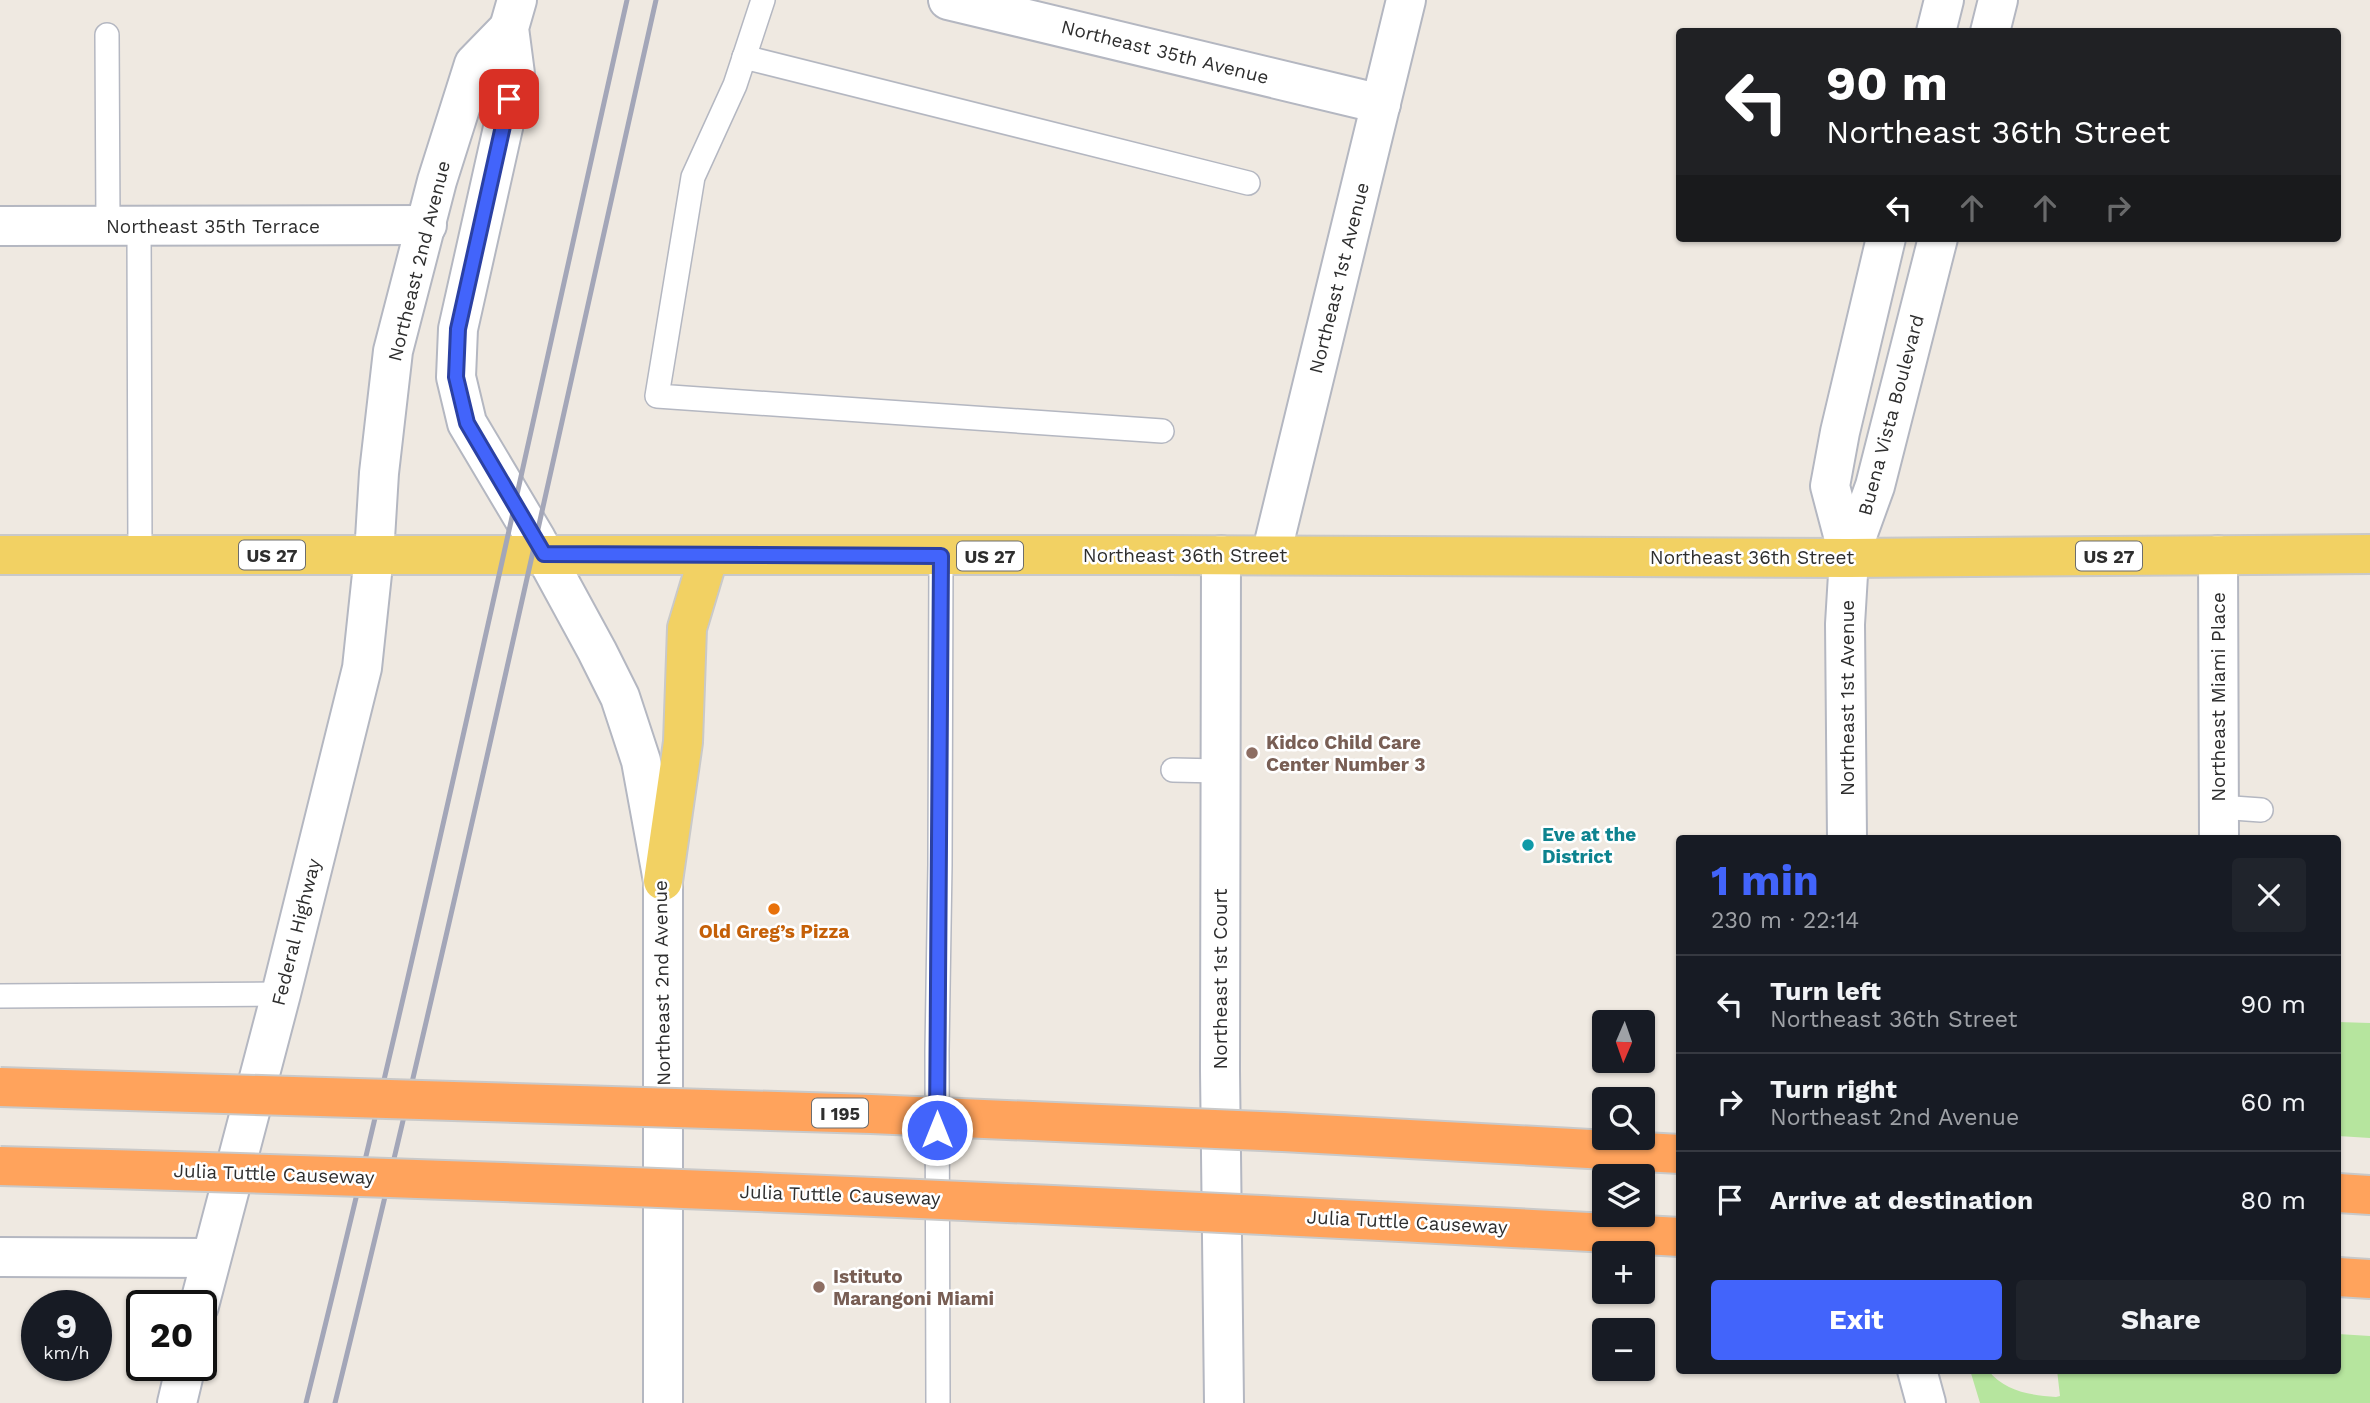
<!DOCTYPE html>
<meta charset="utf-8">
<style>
body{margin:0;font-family:"Work Sans",sans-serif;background:#20242c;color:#f1f3f6;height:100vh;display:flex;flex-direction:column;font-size:26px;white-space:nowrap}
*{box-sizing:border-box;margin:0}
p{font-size:23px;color:#9ea1a6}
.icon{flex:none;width:38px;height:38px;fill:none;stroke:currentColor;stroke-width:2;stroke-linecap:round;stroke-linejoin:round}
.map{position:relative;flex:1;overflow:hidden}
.panel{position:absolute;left:1676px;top:835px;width:665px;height:539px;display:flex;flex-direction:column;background:#171b24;border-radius:7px;box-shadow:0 2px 5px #0004}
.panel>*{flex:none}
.banner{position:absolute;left:1676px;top:28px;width:665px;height:214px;border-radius:7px;box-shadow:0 2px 5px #0004;background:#202124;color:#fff;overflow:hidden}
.needle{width:46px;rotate:182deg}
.controls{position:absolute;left:1592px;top:1010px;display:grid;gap:14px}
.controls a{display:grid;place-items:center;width:63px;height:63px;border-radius:7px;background:#171b24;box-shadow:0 2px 5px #0004;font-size:35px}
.speed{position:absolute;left:21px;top:1290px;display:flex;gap:14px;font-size:35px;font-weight:700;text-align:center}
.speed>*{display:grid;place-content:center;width:91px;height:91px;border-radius:50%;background:#171b24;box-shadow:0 2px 5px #0004;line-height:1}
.speed small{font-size:18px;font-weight:400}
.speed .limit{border:4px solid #111;border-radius:10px;background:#fff;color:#111}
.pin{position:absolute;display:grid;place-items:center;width:60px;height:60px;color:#fff;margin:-30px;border-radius:14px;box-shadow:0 4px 10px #0006}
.me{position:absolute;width:77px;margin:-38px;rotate:0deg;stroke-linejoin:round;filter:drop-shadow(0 0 5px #0008)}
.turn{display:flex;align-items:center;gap:24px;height:147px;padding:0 35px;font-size:32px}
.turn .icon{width:91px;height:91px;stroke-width:2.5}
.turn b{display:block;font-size:49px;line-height:60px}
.lanes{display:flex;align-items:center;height:66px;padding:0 35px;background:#0003;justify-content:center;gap:35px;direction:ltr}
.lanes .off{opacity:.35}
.round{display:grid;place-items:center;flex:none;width:74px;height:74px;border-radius:7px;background:#20242c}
.overview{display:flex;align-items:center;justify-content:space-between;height:119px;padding:0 35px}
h1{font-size:42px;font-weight:700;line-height:52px;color:#4264fb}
.primary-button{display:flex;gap:14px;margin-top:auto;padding:14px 35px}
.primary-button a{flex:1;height:80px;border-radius:7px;background:#4264fb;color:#fff;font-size:28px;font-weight:700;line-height:80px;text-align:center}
.primary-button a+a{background:#20242c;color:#f1f3f6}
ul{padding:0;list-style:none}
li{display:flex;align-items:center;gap:21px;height:98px;padding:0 35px;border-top:2px solid #363941}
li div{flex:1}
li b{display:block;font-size:26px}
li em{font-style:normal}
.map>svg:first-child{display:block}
.green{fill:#b6e59e}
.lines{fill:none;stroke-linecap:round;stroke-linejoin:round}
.lane-casing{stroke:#b4b7c1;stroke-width:26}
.street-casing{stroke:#b4b7c1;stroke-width:42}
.secondary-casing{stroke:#b4b7c1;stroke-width:42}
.primary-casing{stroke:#c9c9c9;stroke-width:42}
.highway-casing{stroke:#c9c9c9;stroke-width:42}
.lane{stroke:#fff;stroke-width:23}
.street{stroke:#fff;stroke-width:38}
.secondary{stroke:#fff;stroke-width:38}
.primary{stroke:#f2d163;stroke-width:38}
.highway{stroke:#ffa35c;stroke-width:38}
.rail{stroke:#a3a6b8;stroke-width:5}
.highway-bridge-casing{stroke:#c9c9c9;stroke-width:42;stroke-linecap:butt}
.highway-bridge{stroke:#ffa35c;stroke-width:38}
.route-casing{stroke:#2b41a3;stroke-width:18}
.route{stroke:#4264fb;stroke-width:12}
.education-dot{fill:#8d6e63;stroke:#fff;stroke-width:2.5}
.culture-dot{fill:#0f9aa8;stroke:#fff;stroke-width:2.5}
.food-dot{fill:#e8710a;stroke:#fff;stroke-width:2.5}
.labels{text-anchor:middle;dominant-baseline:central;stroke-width:5;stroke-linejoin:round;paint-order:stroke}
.shield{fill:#fff;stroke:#6d6d6d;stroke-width:2}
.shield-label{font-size:18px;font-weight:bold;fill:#2e2e2e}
.street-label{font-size:19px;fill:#2e2e2e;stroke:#fff}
.education-label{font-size:19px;font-weight:bold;fill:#785e54;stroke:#fff;text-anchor:start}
.culture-label{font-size:19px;font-weight:bold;fill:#0d838f;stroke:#fff;text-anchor:start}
.food-label{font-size:19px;font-weight:bold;fill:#c56008;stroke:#fff}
</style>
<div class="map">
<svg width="2370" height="1403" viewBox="0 0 2370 1403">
<rect width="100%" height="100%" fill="#efe9e1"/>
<!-- green -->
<g class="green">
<path d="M2338,1022l32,1v115l-32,-2z"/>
<path d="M2338,1334l32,2v67h-390l-10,-33h18c17,22 43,25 68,27l4,-1 -3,-26h281z"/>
</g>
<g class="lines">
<!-- lane casing -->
<g class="lane-casing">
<g id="lane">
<path d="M763,0l-28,85 -42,92 -36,219 505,35"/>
<path d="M107,35l1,190"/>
<path d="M744,57l504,126"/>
<path d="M139,226l1,329"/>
<path d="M1173,770l46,1"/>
<path d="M2219,807l42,3"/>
<path d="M0,996l281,-2"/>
<path d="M938,1403l-1,-352 3,-186 1,-309"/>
</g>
</g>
<!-- street casing -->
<g class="street-casing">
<g id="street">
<path d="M948,0l433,104"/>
<path d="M1936,32l8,-32"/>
<path d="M1990,32l8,-32"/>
<path d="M0,226l427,-1"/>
<path d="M1221,555l-1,516 4,332"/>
<path d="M1271,555l135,-555"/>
<path d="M2218,555l1,283"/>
<path d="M1849,558l-19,-72 10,-54 46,-194"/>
<path d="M1847,838l-2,-214 4,-66 26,-72 63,-248"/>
<path d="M0,1257l210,1"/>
<path d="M1917,1370l9,33"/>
</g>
</g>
<!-- secondary casing -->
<g class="secondary-casing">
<g id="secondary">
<path d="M517,0l-8,28 6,46 -57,255 -2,48 11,46 69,116 61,112 23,46 21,64 22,120v522"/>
<path d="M199,1306l82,-312 81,-326 12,-113 5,-82 14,-122 44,-170 37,-117 35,-36"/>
<path d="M177,1403l9,-38"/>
</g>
</g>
<!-- primary casing -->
<g class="primary-casing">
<g id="primary">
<path d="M0,555h1168l681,3 521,-4"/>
<path d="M663,881l20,-139 4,-114 22,-73"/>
</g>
</g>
<!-- highway casing -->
<g class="highway-casing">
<g id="highway">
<path d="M2338,1193l32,2"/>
<path d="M2338,1277l32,2"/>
</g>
</g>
<!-- lane -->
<use href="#lane" class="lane"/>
<!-- street -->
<use href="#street" class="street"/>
<!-- secondary -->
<use href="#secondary" class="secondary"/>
<!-- primary -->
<use href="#primary" class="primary"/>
<!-- highway -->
<use href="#highway" class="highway"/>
<!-- rail -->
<g class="rail">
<path d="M306,1403c116,-466 216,-935 321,-1403"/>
<path d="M335,1403c115,-466 216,-935 321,-1403"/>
</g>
<!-- highway-bridge casing -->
<g class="highway-bridge-casing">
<g id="highway-bridge">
<path d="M0,1087l871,27 412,18 397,22"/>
<path d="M0,1166c560,15 1120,40 1680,71"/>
</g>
</g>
<!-- highway-bridge -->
<use href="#highway-bridge" class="highway-bridge"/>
</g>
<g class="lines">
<!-- route casing -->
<g class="route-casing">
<path id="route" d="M509,99l-51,230 -2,48 11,46 77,131 397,2 -4,574"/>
</g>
<!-- route -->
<use href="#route" class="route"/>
</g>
<!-- markers -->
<g class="education-dot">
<circle cx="1252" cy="753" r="7"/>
<circle cx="819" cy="1287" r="7"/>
</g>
<circle class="culture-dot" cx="1528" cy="845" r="7"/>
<circle class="food-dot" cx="774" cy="909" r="7"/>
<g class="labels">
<!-- shield labels -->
<g class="shield">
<rect x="239" y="540.5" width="66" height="29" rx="5"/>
<rect x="957" y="541.5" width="66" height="29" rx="5"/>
<rect x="2076" y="541.5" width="66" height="29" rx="5"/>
<rect x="812" y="1098.5" width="56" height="29" rx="5"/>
</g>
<g class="shield-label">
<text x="272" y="555">US 27</text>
<text x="990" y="556">US 27</text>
<text x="2109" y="556">US 27</text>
<text x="840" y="1113">I 195</text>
</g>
<!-- street labels -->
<g class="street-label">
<text transform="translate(1165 52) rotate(14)">Northeast 35th Avenue</text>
<text x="213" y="226">Northeast 35th Terrace</text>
<text transform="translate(419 261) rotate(-76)">Northeast 2nd Avenue</text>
<text transform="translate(1339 278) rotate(-76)">Northeast 1st Avenue</text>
<text transform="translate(1891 415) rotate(-75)">Buena Vista Boulevard</text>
<text x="1185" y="555">Northeast 36th Street</text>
<text x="1752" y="557">Northeast 36th Street</text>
<text transform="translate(2218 697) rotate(-90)">Northeast Miami Place</text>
<text transform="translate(1847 698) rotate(-90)">Northeast 1st Avenue</text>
<text transform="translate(296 932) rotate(-76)">Federal Highway</text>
<text transform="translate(1220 979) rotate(-90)">Northeast 1st Court</text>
<text transform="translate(662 983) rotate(-91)">Northeast 2nd Avenue</text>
<text transform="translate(274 1174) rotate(2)">Julia Tuttle Causeway</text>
<text transform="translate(840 1195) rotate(2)">Julia Tuttle Causeway</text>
<text transform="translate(1407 1222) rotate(3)">Julia Tuttle Causeway</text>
</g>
<!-- education labels -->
<g class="education-label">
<text x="1266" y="742">Kidco Child Care<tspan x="1266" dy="22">Center Number 3</tspan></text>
<text x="833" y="1276">Istituto<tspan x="833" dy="22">Marangoni Miami</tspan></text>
</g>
<!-- culture labels -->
<g class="culture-label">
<text x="1542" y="834">Eve at the<tspan x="1542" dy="22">District</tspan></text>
</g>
<!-- food labels -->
<g class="food-label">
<text x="774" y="931">Old Greg’s Pizza</text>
</g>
</g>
</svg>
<div class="controls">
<a><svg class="needle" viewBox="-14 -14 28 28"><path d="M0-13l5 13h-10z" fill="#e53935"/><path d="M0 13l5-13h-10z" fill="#9ea1a6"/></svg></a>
<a><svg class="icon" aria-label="search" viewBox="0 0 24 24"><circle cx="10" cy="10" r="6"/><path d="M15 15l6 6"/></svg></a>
<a><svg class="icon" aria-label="layers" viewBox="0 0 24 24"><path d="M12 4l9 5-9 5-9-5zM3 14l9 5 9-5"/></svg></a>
<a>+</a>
<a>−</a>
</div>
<div class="speed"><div>9<small>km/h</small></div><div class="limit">20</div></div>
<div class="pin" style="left:509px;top:99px;background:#d93025"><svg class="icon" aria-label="arrive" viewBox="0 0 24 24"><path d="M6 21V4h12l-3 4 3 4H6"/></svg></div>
<svg class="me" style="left:937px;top:1130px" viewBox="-20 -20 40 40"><circle r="17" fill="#4264fb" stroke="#fff" stroke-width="3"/><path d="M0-11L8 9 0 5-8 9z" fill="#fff"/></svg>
<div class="banner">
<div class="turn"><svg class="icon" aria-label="left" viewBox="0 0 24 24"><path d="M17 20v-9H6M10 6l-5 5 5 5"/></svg><div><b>90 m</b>Northeast 36th Street</div></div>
<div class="lanes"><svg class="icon" aria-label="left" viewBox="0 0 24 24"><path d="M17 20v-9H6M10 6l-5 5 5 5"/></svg><svg class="icon off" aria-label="ahead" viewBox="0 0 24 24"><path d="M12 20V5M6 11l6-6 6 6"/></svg><svg class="icon off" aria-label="ahead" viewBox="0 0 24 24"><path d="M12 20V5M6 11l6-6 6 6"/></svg><svg class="icon off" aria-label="right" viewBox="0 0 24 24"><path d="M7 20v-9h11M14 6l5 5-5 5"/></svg></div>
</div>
<section class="panel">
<div class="overview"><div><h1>1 min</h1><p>230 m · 22:14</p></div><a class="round"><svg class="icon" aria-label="close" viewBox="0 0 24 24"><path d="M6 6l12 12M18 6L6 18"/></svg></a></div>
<ul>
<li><svg class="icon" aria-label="left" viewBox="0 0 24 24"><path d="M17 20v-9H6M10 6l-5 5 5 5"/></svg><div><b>Turn left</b><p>Northeast 36th Street</p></div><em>90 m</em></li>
<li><svg class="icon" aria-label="right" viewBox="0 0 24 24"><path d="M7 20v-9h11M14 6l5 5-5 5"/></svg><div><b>Turn right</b><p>Northeast 2nd Avenue</p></div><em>60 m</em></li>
<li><svg class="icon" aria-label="arrive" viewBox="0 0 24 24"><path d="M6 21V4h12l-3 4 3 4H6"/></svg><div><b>Arrive at destination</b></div><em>80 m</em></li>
</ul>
<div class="primary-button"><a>Exit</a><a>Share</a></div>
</section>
</div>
